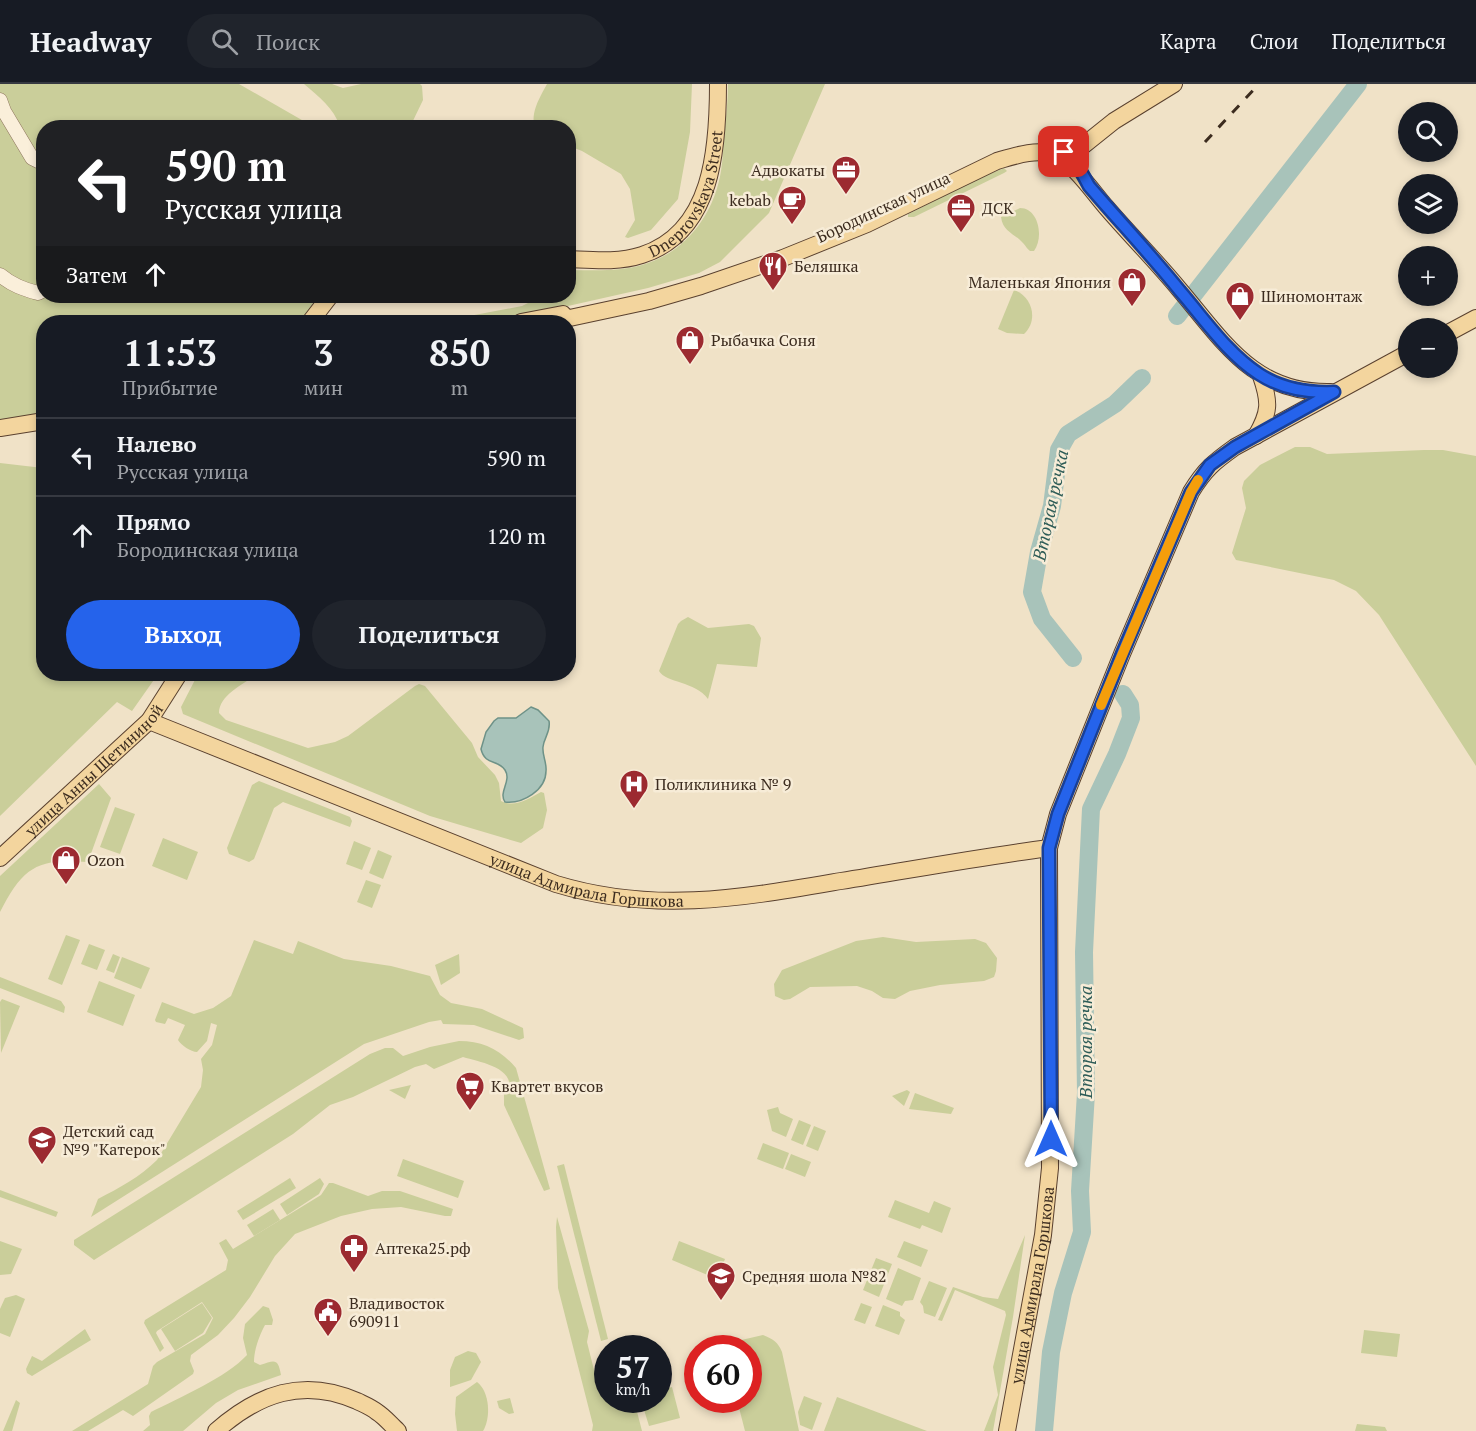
<!DOCTYPE html>
<html lang="ru">
<meta charset="utf-8">
<style>
body{margin:0;font-family:"PT Serif",serif;background:#20242c;color:#f1f3f6;height:100vh;display:flex;flex-direction:column;font-size:22px;white-space:nowrap}
*{box-sizing:border-box;margin:0}
p{font-size:20px;color:#9ea1a6}
.icon{flex:none;width:33px;height:33px;fill:none;stroke:currentColor;stroke-width:2;stroke-linecap:round;stroke-linejoin:round}
.map{position:relative;flex:1;overflow:hidden}
.sheet{position:absolute;left:36px;top:231px;width:540px;height:366px;display:flex;flex-direction:column;background:#171b24;border-radius:24px;box-shadow:0 3px 9px #0003}
.sheet>*{flex:none}
.hud{position:absolute;left:36px;top:36px;width:540px;height:183px;border-radius:24px;box-shadow:0 3px 9px #0003;background:#202124;color:#fff;overflow:hidden}
.buttons{position:absolute;left:1398px;top:18px;display:grid;gap:12px}
.buttons a{display:grid;place-items:center;width:60px;height:60px;border-radius:50%;background:#171b24;box-shadow:0 3px 9px #0003;font-size:30px}
.speed{position:absolute;left:594px;top:1251px;display:flex;gap:12px;font-size:30px;font-weight:700;text-align:center}
.speed>*{display:grid;place-content:center;width:78px;height:78px;border-radius:50%;background:#171b24;box-shadow:0 3px 9px #0003;line-height:1}
.speed small{font-size:15px;font-weight:400}
.speed .limit{border:9px solid #d22;background:#fff;color:#111}
.pin{position:absolute;display:grid;place-items:center;width:51px;height:51px;color:#fff;margin:-26px;border-radius:12px;box-shadow:0 3px 9px #0006}
.me{position:absolute;width:66px;margin:-33px;rotate:0deg;stroke-linejoin:round;filter:drop-shadow(0 0 4px #0008)}
.turn{display:flex;align-items:center;gap:21px;height:126px;padding:0 30px;font-size:27px}
.turn .icon{width:78px;height:78px;stroke-width:2.5}
.turn b{display:block;font-size:42px;line-height:51px}
.then{display:flex;align-items:center;height:57px;padding:0 30px;background:#0003;gap:12px;font-size:22px}
.eta{display:flex;justify-content:space-evenly;align-items:center;height:102px;text-align:center}
.eta b{font-size:36px;font-weight:700;line-height:42px}
.cta{display:flex;gap:12px;margin-top:auto;padding:12px 30px}
.cta a{flex:1;height:69px;border-radius:36px;background:#2563eb;color:#fff;font-size:24px;font-weight:700;line-height:69px;text-align:center}
.cta a+a{background:#20242c;color:#f1f3f6}
ul{padding:0;list-style:none}
li{display:flex;align-items:center;gap:18px;height:78px;padding:0 30px;border-top:2px solid #363941}
li div{flex:1}
li b{display:block;font-size:22px}
li em{font-style:normal}
header{display:flex;align-items:center;gap:36px;box-sizing:border-box;height:84px;padding:0 30px;background:#171b24;border-bottom:2px solid #363941}
header strong{font-size:28px}
nav{display:flex;gap:33px;margin-inline-start:auto;font-size:21px}
.search{width:420px;height:54px;background:#20242c;display:flex;align-items:center;gap:15px;box-sizing:border-box;padding:0 21px;border-radius:33px;color:#9ea1a6;font-size:22px}
.map>svg:first-child{display:block}
.green{fill:#cace9a}
.water{fill:#a8c3ba;stroke:#6e9288;stroke-width:1.5}
.lines{fill:none;stroke-linecap:round;stroke-linejoin:round}
.river{stroke:#a8c3ba;stroke-width:18}
.minor-casing{stroke:#8c735b;stroke-width:15}
.major-casing{stroke:#5a412f;stroke-width:18}
.minor{stroke:#faefda;stroke-width:14}
.major{stroke:#f3d59e;stroke-width:16}
.rail{stroke:#3c2c1f;stroke-width:3;stroke-dasharray:10 10;stroke-linecap:butt}
.route-casing{stroke:#184099;stroke-width:15}
.route{stroke:#2563eb;stroke-width:10}
.slow{stroke:#f59e0b;stroke-width:10}
.labels{text-anchor:middle;dominant-baseline:central;stroke-width:5;stroke-linejoin:round;paint-order:stroke}
.poi-label{font-size:16px;fill:#3c2c1f;stroke:#f7ecd7;text-anchor:start}
.street-label{font-size:16px;fill:#3c2c1f;stroke:#f7ecd7}
.water-label{font-size:18px;font-style:italic;fill:#2e5c57;stroke:#f7ecd7}
</style>
<header>
<strong>Headway</strong>
<div class="search"><svg class="icon" aria-label="search" viewBox="0 0 24 24"><circle cx="10" cy="10" r="6"/><path d="M15 15l6 6"/></svg>Поиск</div>
<nav><a>Карта</a><a>Слои</a><a>Поделиться</a></nav>
</header>
<div class="map">
<svg width="1476" height="1347" viewBox="0 0 1476 1347">
<rect width="100%" height="100%" fill="#f0e2c7"/>
<!-- green -->
<g class="green">
<path d="M0,0h239l75,43 -270,1v168h281l-17,26h-264l-1,92 -43,7z"/>
<path d="M304,0h28l11,4 18,-4h59l2,2 1,14 -13,27h-70c-6,-19 -21,-30 -36,-43z"/>
<path d="M547,0h145l-2,48 -12,67 -27,31 -23,8 -3,-1 10,-17 -5,-31 -9,-15 -39,-23 -13,-5 -1,-18 -33,-1c-5,-14 5,-30 12,-43z"/>
<path d="M728,0h97l-56,129 -49,49 -21,11 -51,15 -151,34h-32l-1,-5 58,-11 20,-10h26l1,-26c24,0 49,2 73,-5 43,-12 72,-50 79,-94 2,-12 2,-24 3,-36 2,-17 4,-34 4,-51z"/>
<path d="M1004,84l3,3 -3,2 -90,44h-6v-3l74,-37z"/>
<path d="M1020,124c19,0 24,30 14,43h-4c-3,-2 -4,-5 -7,-8 -9,-10 -20,-11 -22,-26z"/>
<path d="M1014,206c18,6 25,30 10,44l-17,-1 -9,-4z"/>
<path d="M1295,363h15l17,7 97,-4h19l33,6v310l-97,-151 -23,-24 -22,-11 -98,-20 -4,-7 14,-45 -4,-20 2,-7 16,-16z"/>
<path d="M0,379l43,5 1,206h114l-26,37 -15,-9 -117,114z"/>
<path d="M688,533l20,11 41,-4 5,2 7,12 -4,29 -40,-3 -9,35c-13,-18 -42,-16 -49,-28l19,-47 3,-3z"/>
<path d="M198,590h59c-13,10 -38,21 -38,39l7,7 82,28 27,-6 13,-6 67,-50 4,-2 6,2 47,57 6,14 17,18 4,8 2,18c14,7 27,-2 40,-9l3,1 3,17 -4,18 -22,15 -91,-27 -247,-102 -2,-7z"/>
<path d="M259,697l91,36 2,4 -2,6 -67,-25 -9,6 -20,51 -5,3 -20,-8 -2,-6 25,-63z"/>
<path d="M99,700l12,14 -23,64c-51,-4 -65,5 -88,50v-36z"/>
<path d="M115,723l20,7 -15,40 -20,-7z"/>
<path d="M163,754l35,14 -11,28 -35,-14z"/>
<path d="M354,757l17,7 -9,22 -16,-6z"/>
<path d="M378,766l14,6 -9,23 -14,-6z"/>
<path d="M366,796l15,5 -9,23 -15,-6z"/>
<path d="M66,851l14,5 -18,45 -14,-6z"/>
<path d="M883,853l33,5 59,-3 11,4 11,15 -1,13 -2,6 -10,4 -44,4 -30,6 -15,8 -12,-1 -11,-7 -15,-5 -47,1 -20,12 -6,1 -9,-4 -1,-12 8,-14 74,-29z"/>
<path d="M254,856l39,14 5,-13 46,18 47,7 39,10 10,19 11,8 31,6 41,19 1,10 -5,2 -45,-15 -31,-1 -2,-4 -12,2 -65,22 -273,173 7,-18c21,-11 42,-22 59,-39l44,-73 2,-17 -2,-11 11,-14 5,-20 -6,-2 -4,18 -10,11c-6,0 -16,-7 -19,-12l7,-15 -17,-7 -3,6 -9,-2 -1,-2 7,-18 32,12 19,-6 18,-12z"/>
<path d="M89,860l16,6 -8,20 -16,-6z"/>
<path d="M113,870l7,3 -6,16 -8,-3z"/>
<path d="M459,870l1,19 -19,12 -6,-20z"/>
<path d="M122,873l28,11 -9,21 -27,-11z"/>
<path d="M0,893l61,24 4,6 -1,6 -64,-25z"/>
<path d="M99,897l36,14 -12,31 -36,-14z"/>
<path d="M2,915l18,7 -19,47 -1,-51z"/>
<path d="M459,957c24,0 42,9 57,27l34,121 -6,2 -40,-86v-14l6,-5c-1,-20 -31,-24 -47,-29l-29,12 -8,-5 -11,3 -62,30 -23,8 -37,29 -199,126 -20,-15v-5l296,-186 15,-6h8l10,8 27,-9z"/>
<path d="M411,1001l-6,14 -16,-9z"/>
<path d="M907,1006l3,2 -6,14 -12,-10z"/>
<path d="M915,1009l39,15 -3,6 -42,-5z"/>
<path d="M778,1023l2,6 13,6 -7,18 -14,-6 -5,-21z"/>
<path d="M799,1036l12,5 -8,20 -12,-5z"/>
<path d="M814,1042l12,5 -8,20 -12,-5z"/>
<path d="M763,1059l26,10 -6,16 -26,-10z"/>
<path d="M791,1070l20,8 -6,15 -20,-8z"/>
<path d="M403,1075l61,22 -6,17 -61,-22z"/>
<path d="M564,1080l44,175 -7,2 -44,-175z"/>
<path d="M290,1094l6,10 -53,32 -6,-9z"/>
<path d="M320,1094l4,6 -5,10 -32,21 -7,-11z"/>
<path d="M329,1099h4l35,13 14,-5h18l53,18 -2,7h-6l-44,-9 -29,2 -31,7 -46,18 -20,22 -25,41 -16,21 -16,17 -27,20 -1,6 4,10 -1,3 -60,42 -10,-6 -35,21h-16l76,-47 5,-18 4,-4 48,-28 8,-16 -11,-16 -45,29 -1,2 8,15 -4,4 -16,-29 1,-3 81,-50 2,-10 -9,-17 7,-4 7,10 88,-54z"/>
<path d="M0,1106l58,22 -2,5 -56,-20z"/>
<path d="M895,1116l34,13 5,-12 17,7 -9,25 -20,-8 -2,4 -32,-12z"/>
<path d="M273,1125l7,11 -26,16 -7,-11z"/>
<path d="M557,1133l32,114 -2,11 7,28 3,2 10,1 1,27h26l8,31h-50l1,-6 -35,-137 -2,-61z"/>
<path d="M1025,1151l-12,82 -20,114h-9l14,-36 -5,-28 13,-52 -1,-4 -50,-21 -13,31 -4,-1 15,-33 30,10 15,2z"/>
<path d="M0,1157l22,8 -11,25 -11,1z"/>
<path d="M679,1157l46,18 -8,20 -45,-19z"/>
<path d="M904,1157l24,9 -7,17 -24,-10z"/>
<path d="M876,1174l16,6 -13,33 -16,-7z"/>
<path d="M898,1184l23,10 -8,22 -8,1 -3,5 -16,-7z"/>
<path d="M929,1197l18,7 -12,29 -11,-4 -1,-7 -3,-4z"/>
<path d="M16,1211l9,4 -15,38 -10,-4v-24l5,-11z"/>
<path d="M202,1219l10,15 -9,15 -28,18 -14,-22z"/>
<path d="M861,1219l11,4 -7,17 -11,-4z"/>
<path d="M883,1221l17,7v4l5,4 -6,15 -24,-9z"/>
<path d="M263,1222l6,2 4,12 -1,5h-7c-6,11 -11,25 -11,37l6,3c15,-5 18,-7 21,10l-43,15 -22,13 -33,28h-40l7,-6 -1,-9 2,-4c28,-14 76,-35 96,-57l-4,-17 2,-14z"/>
<path d="M85,1245l6,11 -59,36 -5,-3 -1,-4 6,-13 10,5z"/>
<path d="M1364,1246l36,4 -3,23 -36,-4z"/>
<path d="M763,1251c10,4 15,7 19,17l17,79h-54l-8,-31h11v-52h-17l6,-7z"/>
<path d="M468,1267l8,2 5,9 -10,18 -21,7v-17l5,-13z"/>
<path d="M477,1298c13,10 14,36 6,49h-26l-2,-17 1,-17z"/>
<path d="M672,1303l8,31 -31,8 -8,-26h17l1,-9z"/>
<path d="M804,1312l18,7 -10,27 -12,-5 -2,-13z"/>
<path d="M837,1313l90,34h-103z"/>
<path d="M510,1314l4,15 -5,1 -10,-6 -2,-7z"/>
<path d="M16,1316l4,3 -8,28h-9z"/>
<path d="M1357,1340l28,3 2,4h-32z"/>
</g>
<!-- water -->
<path class="water" d="M531,623l7,3 11,11c2,11 -5,16 -6,26 -1,8 4,16 3,24 0,19 -23,33 -41,31 -7,-10 7,-21 0,-32 -7,-11 -20,-4 -24,-21l5,-17 8,-11 4,-3h18z"/>
<g class="lines">
<!-- river -->
<g class="river">
<path d="M1177,232l181,-232"/>
<path d="M1073,574l-31,-39 -10,-27 7,-40 13,-46 7,-56 9,-16 47,-30 27,-26"/>
<path d="M1044,1347l7,-79 12,-59 19,-61 -2,-41 6,-98 -2,-141 7,-143 26,-55 14,-36 -1,-13 -7,-11"/>
</g>
<!-- minor casing -->
<g class="minor-casing">
<g id="minor">
<path d="M0,16l4,11 28,47 12,6"/>
<path d="M0,191c12,10 23,14 38,18l6,-3"/>
</g>
</g>
<!-- major casing -->
<g class="major-casing">
<g id="major">
<path d="M1064,77l50,-40 60,-37"/>
<path id="s1" d="M568,175c24,1 50,4 74,-4 71,-23 76,-107 76,-171"/>
<path d="M310,238l20,-26"/>
<path d="M521,238l42,-8"/>
<path d="M551,238l98,-21 52,-15 82,-28 84,-34 130,-63c17,-5 40,-13 58,-6 18,8 38,37 51,52 24,28 50,54 73,82 45,53 75,105 152,103"/>
<path d="M1448,249l28,-15"/>
<path d="M0,344l44,-7"/>
<path d="M1256,352c14,-24 14,-34 5,-60"/>
<path id="s2" d="M149,637l407,163c99,30 185,14 285,-3 69,-11 138,-24 208,-33"/>
<path id="s3" d="M0,774l149,-137 30,-47"/>
<path d="M216,1347c42,-37 87,-54 141,-30 6,3 14,6 20,11 8,5 14,13 21,19"/>
<path id="s4" d="M1007,1347l36,-196 7,-67 -1,-320 9,-34 64,-160 69,-162c14,-23 23,-30 44,-45l173,-94"/>
</g>
</g>
<!-- minor -->
<use href="#minor" class="minor"/>
<!-- major -->
<use href="#major" class="major"/>
<!-- rail -->
<path class="rail" d="M1205,58l54,-58"/>
</g>
<g class="lines">
<!-- route casing -->
<g class="route-casing">
<path id="route" d="M1051,1055l-2,-291 9,-34 64,-160 69,-162 19,-27 25,-18 99,-55c-26,1 -52,-3 -75,-18 -32,-21 -54,-54 -79,-83 -29,-36 -61,-70 -91,-105 -7,-13 -13,-25 -25,-34"/>
</g>
<!-- route -->
<use href="#route" class="route"/>
<!-- slow -->
<path class="slow" d="M1101,621l90,-213 7,-12"/>
</g>
<!-- icons -->
<defs>
<g id="office-pin" transform="scale(1.5)"><path d="M0 17L-7.5 6A9.5 9.5 0 1 1 7.5 6Z" fill="#9c2a30" stroke="#f7ecd7"/><path d="M-6-3h4V-5.5h4V-3h4V5H-6ZM-1-4.5V-3h2v-1.5ZM-6 0V1H6V0Z" fill="#fff"/></g>
<g id="cafe-pin" transform="scale(1.5)"><path d="M0 17L-7.5 6A9.5 9.5 0 1 1 7.5 6Z" fill="#9c2a30" stroke="#f7ecd7"/><path d="M-5.5-4.5H6V0H3Q3 3.5 0 3.5H-2.5Q-5.5 3.5-5.5 0ZM3-3.2v2h1.7v-2ZM-6 4.5H4V6H-6Z" fill="#fff"/></g>
<g id="restaurant-pin" transform="scale(1.5)"><path d="M0 17L-7.5 6A9.5 9.5 0 1 1 7.5 6Z" fill="#9c2a30" stroke="#f7ecd7"/><path d="M-5-6h1v4h1v-4h1v4h1v-4h1v5L-1.5 .5V6h-2V.5L-5-1ZM5-6V6H3V1.5H1.5Q1.5-4 5-6Z" fill="#fff"/></g>
<g id="shop-pin" transform="scale(1.5)"><path d="M0 17L-7.5 6A9.5 9.5 0 1 1 7.5 6Z" fill="#9c2a30" stroke="#f7ecd7"/><path d="M-5-2.5h2.3a2.7 3.5 0 0 1 5.4 0H5L5.5 6h-11ZM-1.5-2.5h3a1.5 2.3 0 0 0-3 0Z" fill="#fff"/></g>
<g id="hospital-pin" transform="scale(1.5)"><path d="M0 17L-7.5 6A9.5 9.5 0 1 1 7.5 6Z" fill="#9c2a30" stroke="#f7ecd7"/><path d="M-5-5h3v3.5h4V-5h3V5h-3V1.5h-4V5h-3Z" fill="#fff"/></g>
<g id="supermarket-pin" transform="scale(1.5)"><path d="M0 17L-7.5 6A9.5 9.5 0 1 1 7.5 6Z" fill="#9c2a30" stroke="#f7ecd7"/><path d="M-6-5.5h2.5l.6 2H6L4.5 2H-2.5L-4.4-4H-6ZM-1.5 3.2a1.3 1.3 0 1 0 .1 0ZM3 3.2a1.3 1.3 0 1 0 .1 0Z" fill="#fff"/></g>
<g id="school-pin" transform="scale(1.5)"><path d="M0 17L-7.5 6A9.5 9.5 0 1 1 7.5 6Z" fill="#9c2a30" stroke="#f7ecd7"/><path d="M0-5L7-2L0 1L-7-2ZM-4 1L0 2.5L4 1V4Q0 6-4 4Z" fill="#fff"/></g>
<g id="pharmacy-pin" transform="scale(1.5)"><path d="M0 17L-7.5 6A9.5 9.5 0 1 1 7.5 6Z" fill="#9c2a30" stroke="#f7ecd7"/><path d="M-2-6h4v4h4v4h-4v4h-4v-4h-4v-4h4Z" fill="#fff"/></g>
<g id="civic-pin" transform="scale(1.5)"><path d="M0 17L-7.5 6A9.5 9.5 0 1 1 7.5 6Z" fill="#9c2a30" stroke="#f7ecd7"/><path d="M-.6-6.5H3V-4.5H.6V-3L4-1V1h2V6H-6V1h2V-1L-.6-3ZM-1.2 2.5V6h2.4V2.5Z" fill="#fff"/></g>
</defs>
<g fill-rule="evenodd">
<use href="#office-pin" x="846" y="86"/>
<use href="#cafe-pin" x="792" y="116"/>
<use href="#office-pin" x="961" y="124"/>
<use href="#restaurant-pin" x="773" y="182"/>
<use href="#shop-pin" x="1132" y="198"/>
<use href="#shop-pin" x="1240" y="212"/>
<use href="#shop-pin" x="690" y="256"/>
<use href="#hospital-pin" x="634" y="700"/>
<use href="#shop-pin" x="66" y="776"/>
<use href="#supermarket-pin" x="470" y="1002"/>
<use href="#school-pin" x="42" y="1056"/>
<use href="#pharmacy-pin" x="354" y="1164"/>
<use href="#school-pin" x="721" y="1192"/>
<use href="#civic-pin" x="328" y="1228"/>
</g>
<g class="labels">
<!-- poi labels -->
<g class="poi-label">
<text x="825" y="86" text-anchor="end">Адвокаты</text>
<text x="771" y="116" text-anchor="end">kebab</text>
<text x="982" y="124">ДСК</text>
<text x="794" y="182">Беляшка</text>
<text x="1111" y="198" text-anchor="end">Маленькая Япония</text>
<text x="1261" y="212">Шиномонтаж</text>
<text x="711" y="256">Рыбачка Соня</text>
<text x="655" y="700">Поликлиника № 9</text>
<text x="87" y="776">Ozon</text>
<text x="491" y="1002">Квартет вкусов</text>
<text x="63" y="1047">Детский сад<tspan x="63" dy="18">№9 "Катерок"</tspan></text>
<text x="375" y="1164">Аптека25.рф</text>
<text x="742" y="1192">Средняя шола №82</text>
<text x="349" y="1219">Владивосток<tspan x="349" dy="18">690911</tspan></text>
</g>
<!-- street labels -->
<g class="street-label">
<text stroke="none"><textPath href="#s1" startOffset="156">Dneprovskaya Street</textPath></text>
<text transform="translate(883 123) rotate(-25)">Бородинская улица</text>
<text stroke="none"><textPath href="#s3" startOffset="129">улица Анны Щетининой</textPath></text>
<text stroke="none"><textPath href="#s2" startOffset="468">улица Адмирала Горшкова</textPath></text>
<text stroke="none"><textPath href="#s4" startOffset="148">улица Адмирала Горшкова</textPath></text>
</g>
<!-- water labels -->
<g class="water-label">
<text transform="translate(1050 421) rotate(-78)">Вторая речка</text>
<text transform="translate(1085 958) rotate(-90)">Вторая речка</text>
</g>
</g>
</svg>
<div class="buttons">
<a><svg class="icon" aria-label="search" viewBox="0 0 24 24"><circle cx="10" cy="10" r="6"/><path d="M15 15l6 6"/></svg></a>
<a><svg class="icon" aria-label="layers" viewBox="0 0 24 24"><path d="M12 4l9 5-9 5-9-5zM3 14l9 5 9-5"/></svg></a>
<a>+</a>
<a>−</a>
</div>
<div class="speed"><div>57<small>km/h</small></div><div class="limit">60</div></div>
<div class="pin" style="left:1064px;top:68px;background:#d93025"><svg class="icon" aria-label="arrive" viewBox="0 0 24 24"><path d="M6 21V4h12l-3 4 3 4H6"/></svg></div>
<svg class="me" style="left:1051px;top:1055px" viewBox="-20 -20 40 40"><path d="M0-17L14 15 0 8-14 15z" fill="#2563eb" stroke="#fff" stroke-width="4"/></svg>
<div class="hud">
<div class="turn"><svg class="icon" aria-label="left" viewBox="0 0 24 24"><path d="M17 20v-9H6M10 6l-5 5 5 5"/></svg><div><b>590 m</b>Русская улица</div></div>
<div class="then">Затем<svg class="icon" aria-label="ahead" viewBox="0 0 24 24"><path d="M12 20V5M6 11l6-6 6 6"/></svg></div>
</div>
<section class="sheet">
<div class="eta">
<div><b>11:53</b><p>Прибытие</p></div>
<div><b>3</b><p>мин</p></div>
<div><b>850</b><p>m</p></div>
</div>
<ul>
<li><svg class="icon" aria-label="left" viewBox="0 0 24 24"><path d="M17 20v-9H6M10 6l-5 5 5 5"/></svg><div><b>Налево</b><p>Русская улица</p></div><em>590 m</em></li>
<li><svg class="icon" aria-label="ahead" viewBox="0 0 24 24"><path d="M12 20V5M6 11l6-6 6 6"/></svg><div><b>Прямо</b><p>Бородинская улица</p></div><em>120 m</em></li>
</ul>
<div class="cta"><a>Выход</a><a>Поделиться</a></div>
</section>
</div>
